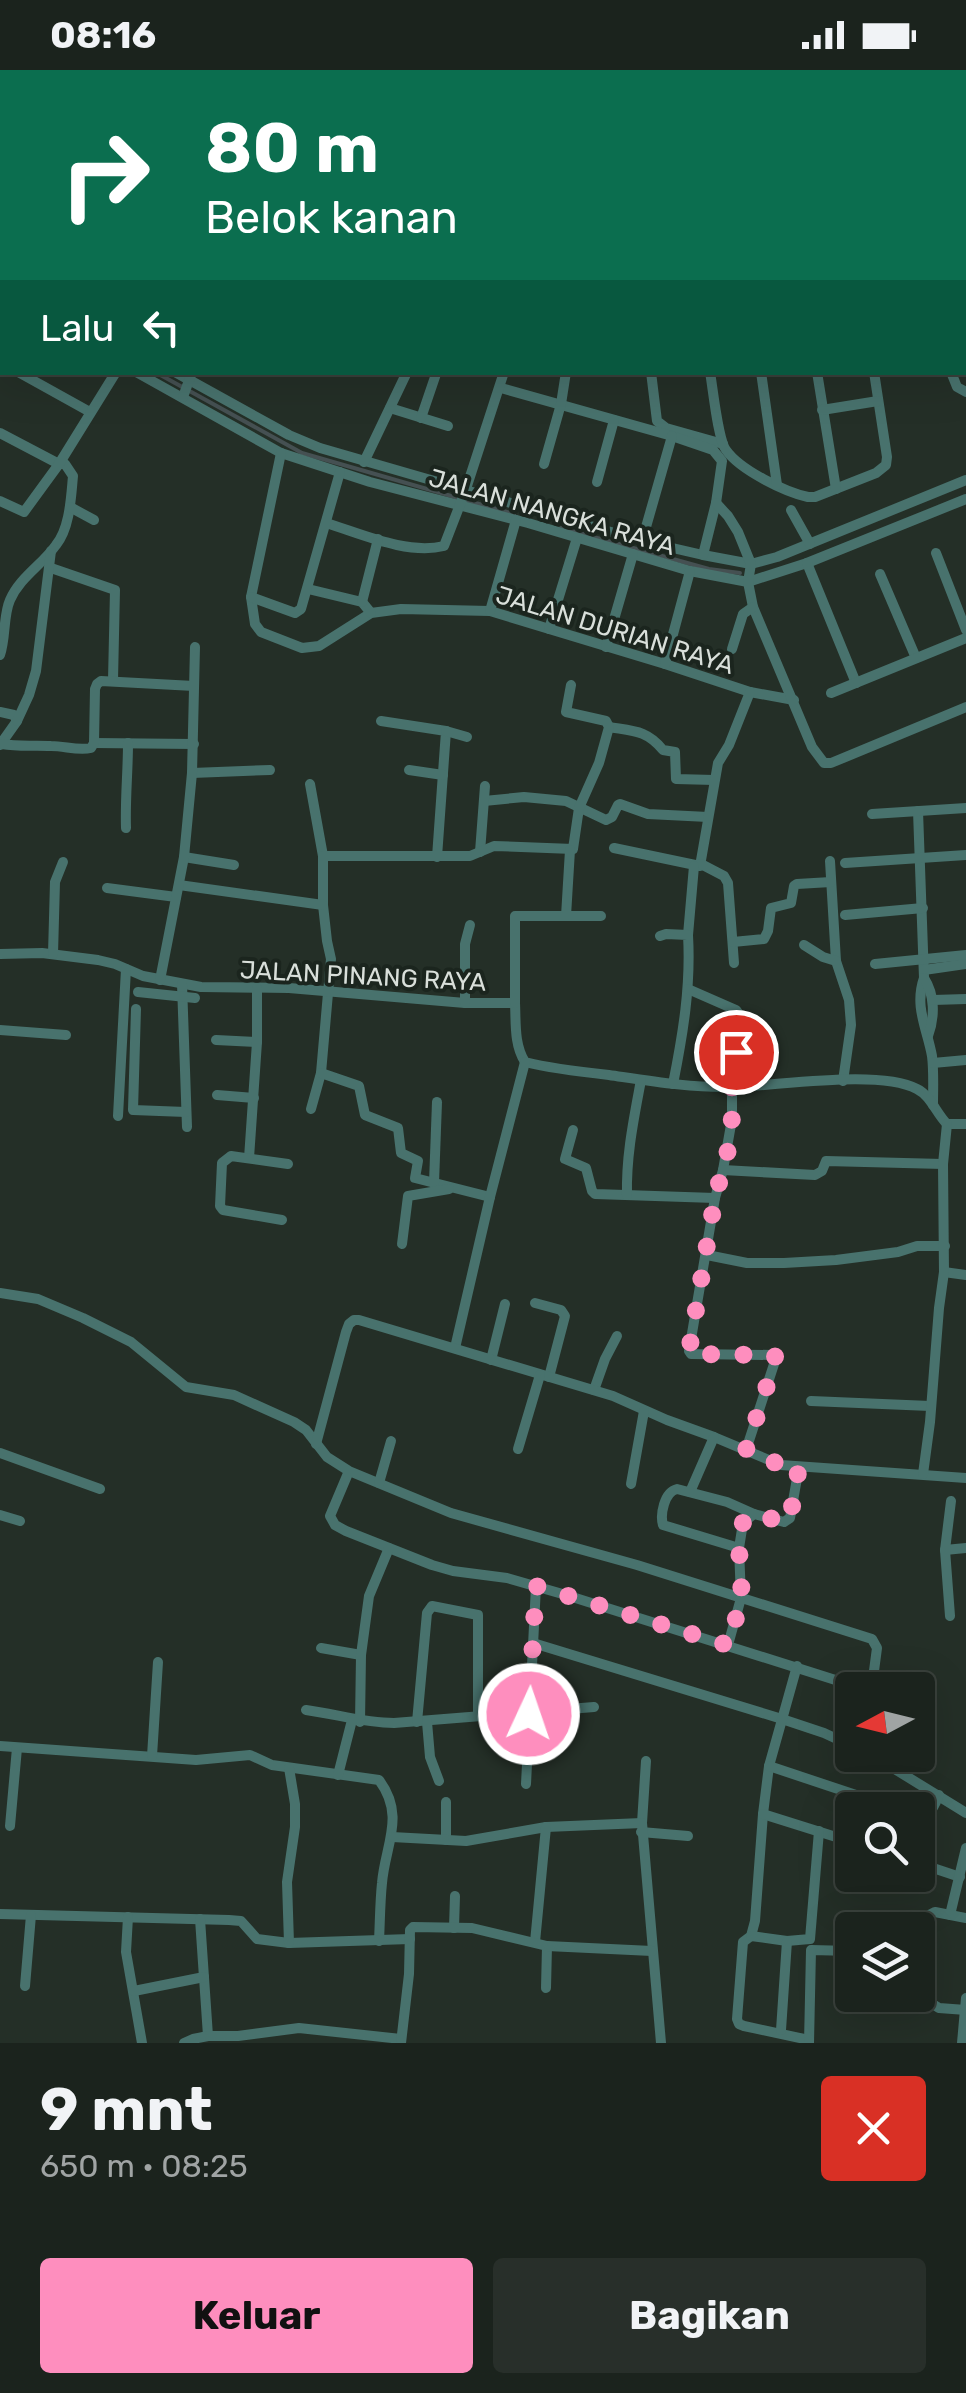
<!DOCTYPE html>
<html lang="id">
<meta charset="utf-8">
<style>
body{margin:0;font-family:Rubik,sans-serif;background:#282f2a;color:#f1f3f6;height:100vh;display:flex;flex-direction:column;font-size:38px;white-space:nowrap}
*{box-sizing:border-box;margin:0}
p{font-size:32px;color:#a0a4a4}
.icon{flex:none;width:55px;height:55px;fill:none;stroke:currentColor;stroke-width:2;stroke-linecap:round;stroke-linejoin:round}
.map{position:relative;height:1973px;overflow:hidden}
.drawer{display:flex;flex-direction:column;background:#1b231d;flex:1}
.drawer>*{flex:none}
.guide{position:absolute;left:0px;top:0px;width:968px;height:305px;box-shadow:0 10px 40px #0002,0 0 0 2px #39403b;background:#0b6e4f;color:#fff;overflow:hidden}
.needle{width:65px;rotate:263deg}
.tools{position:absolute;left:835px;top:1602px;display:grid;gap:20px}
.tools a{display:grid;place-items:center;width:100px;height:100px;border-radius:10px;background:#1b231d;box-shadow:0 10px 40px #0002,0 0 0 2px #39403b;font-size:50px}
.pin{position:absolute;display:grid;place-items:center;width:85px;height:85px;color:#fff;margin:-42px;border:5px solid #fff;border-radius:50%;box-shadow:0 2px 10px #0007}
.me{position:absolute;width:110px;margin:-55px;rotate:3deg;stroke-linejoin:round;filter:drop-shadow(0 0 8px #0008)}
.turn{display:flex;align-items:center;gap:35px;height:210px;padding:0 40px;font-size:45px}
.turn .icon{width:130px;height:130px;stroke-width:2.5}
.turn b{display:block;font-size:70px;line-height:85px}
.then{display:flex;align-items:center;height:95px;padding:0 40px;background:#0003;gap:20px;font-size:38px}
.round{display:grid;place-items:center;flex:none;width:105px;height:105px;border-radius:10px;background:#282f2a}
.overview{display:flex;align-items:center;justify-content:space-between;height:170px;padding:0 40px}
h1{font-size:60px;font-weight:700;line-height:75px}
.primary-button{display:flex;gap:20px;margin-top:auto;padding:20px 40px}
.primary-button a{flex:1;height:115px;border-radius:10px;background:#fe8ebe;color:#111;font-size:40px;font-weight:700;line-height:115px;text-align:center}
.primary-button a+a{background:#282f2a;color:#f1f3f6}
.status{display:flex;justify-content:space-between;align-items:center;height:70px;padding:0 50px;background:#1b231d;direction:ltr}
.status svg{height:28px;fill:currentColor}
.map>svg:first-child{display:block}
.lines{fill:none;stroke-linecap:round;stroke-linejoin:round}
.stream{stroke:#455052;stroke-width:4}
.street{stroke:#48726d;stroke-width:10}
.route{stroke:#fe8ebe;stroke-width:18;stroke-dasharray:0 32.4}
.labels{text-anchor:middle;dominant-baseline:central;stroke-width:8;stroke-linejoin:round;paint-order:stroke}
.street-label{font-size:25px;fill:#d9dfda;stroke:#1b251e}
</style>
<div class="status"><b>08:16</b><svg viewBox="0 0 49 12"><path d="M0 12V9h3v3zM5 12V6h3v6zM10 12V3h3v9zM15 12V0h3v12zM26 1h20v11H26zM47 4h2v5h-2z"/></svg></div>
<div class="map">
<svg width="966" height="1973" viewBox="0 0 966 1973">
<rect width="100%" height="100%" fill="#242f27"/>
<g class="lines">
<!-- stream -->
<g class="stream">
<path d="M0,216l2,1"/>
<path d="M155,302l147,81 212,61"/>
<path d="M561,458l148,41 31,4"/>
</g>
<!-- street -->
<g class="street">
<path d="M45,0l4,2"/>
<path d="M146,0l4,2"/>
<path d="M476,0l1,2"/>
<path d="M72,2l1,-2"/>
<path d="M231,2l2,-2"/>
<path d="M310,2l1,-2"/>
<path d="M578,2v-2"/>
<path d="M616,2l1,-2"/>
<path d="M773,2l1,-2"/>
<path d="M965,18h1"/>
<path d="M0,28l2,2"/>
<path d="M965,78h1"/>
<path d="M0,90l2,1"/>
<path d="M0,128l2,-4"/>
<path d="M0,148l2,2"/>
<path d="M965,153h1"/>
<path d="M965,174h1"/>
<path d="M0,204l2,2"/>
<path d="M0,226l2,1"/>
<path d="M965,254h1"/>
<path d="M0,293l2,1"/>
<path d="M18,302l72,40"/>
<path d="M136,302l145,81 89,29 158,41 162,48 58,11 59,-19 159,-64"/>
<path d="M175,302l114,63 31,13 322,93 61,14 48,9 26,-7 189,-77"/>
<path d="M651,302l6,49 9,7 57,16"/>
<path d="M710,302c3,17 8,68 16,78 14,20 59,42 82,47h7l61,-24 10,-8 1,-8 -13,-85"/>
<path d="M761,302l16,113"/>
<path d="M817,302l19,117"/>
<path d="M951,302l6,15 9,5"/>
<path d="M501,318l171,48 41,14 9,11 -6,42 -13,52"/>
<path d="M183,327l9,-25"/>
<path d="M390,338l58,18"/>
<path d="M822,340l56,-9"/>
<path d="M421,348l15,-44 -4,-2"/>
<path d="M0,363l59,31h6l8,12c-2,21 -3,52 -17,69 -14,20 -36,32 -46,55 -7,16 -4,37 -10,55"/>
<path d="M281,383l-30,144 4,27 6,8 41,16 17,-2 52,-33 30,-4 89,2 175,53 85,28 44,8"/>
<path d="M364,392l43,-90"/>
<path d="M544,394l17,-60 5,-32"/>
<path d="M597,412l17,-62"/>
<path d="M0,431l24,11 35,-48 57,-92"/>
<path d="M716,433l12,13 10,16 13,32 -3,18 5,25 59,140 12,16h7l135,-56"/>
<path d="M70,437l24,13"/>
<path d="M791,440l19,34"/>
<path d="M326,453c36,11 81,32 118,23l22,-57 38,-117"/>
<path d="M642,471l30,-105"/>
<path d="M936,483l30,77"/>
<path d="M807,493l49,120"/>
<path d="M51,498l64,22 -2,90"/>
<path d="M880,504l36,84"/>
<path d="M308,519l54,13 9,11"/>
<path d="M251,527l44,16 6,-4 39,-137"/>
<path d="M362,532l16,-63"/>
<path d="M490,541l26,-91"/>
<path d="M549,559l28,-91"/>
<path d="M606,577l27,-93"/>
<path d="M732,579l11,-35 10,-7"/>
<path d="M665,594l25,-93"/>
<path d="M831,623l135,-55"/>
<path d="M0,642l14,3 3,6 -17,24"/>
<path d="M17,651l12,-26 7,-24 15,-120"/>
<path d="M381,651l65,10 -9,126"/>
<path d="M609,657c24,4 38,3 54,23l12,2 1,27 38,1"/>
<path d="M446,661l21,6"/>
<path d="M94,673l100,1"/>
<path d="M2,674c17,3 32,1 49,2 14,0 27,5 40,2l3,-5 1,-54 2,-5 4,-3 93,5"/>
<path d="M409,700l34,5"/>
<path d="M192,703l78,-3"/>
<path d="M310,714l13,72v49l4,36 4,18 -10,114 -10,36"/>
<path d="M484,731l40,-4 42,4 40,19 6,-3 6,-12 2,-1 28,10 60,3"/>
<path d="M918,741l6,167c-10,29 3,50 8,78 2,16 1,33 1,49"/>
<path d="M872,744l94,-6"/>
<path d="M126,758c-1,-29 2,-56 2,-85"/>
<path d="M614,778l86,18 18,-103 11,-18 21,-53"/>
<path d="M480,782l5,-66"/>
<path d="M323,786h147l24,-10 79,3 6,-41 20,-45 10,-36 -3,-6 -40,-9 5,-27"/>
<path d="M184,787l50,8"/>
<path d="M830,791l6,100 13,39 2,25 -8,56"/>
<path d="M845,793l121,-8"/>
<path d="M701,794l23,12 4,7 6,80"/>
<path d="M179,815l144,20"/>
<path d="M107,818l69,9"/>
<path d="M845,845l78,-7"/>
<path d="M566,846l4,-66"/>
<path d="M688,865l6,-69"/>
<path d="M660,866l6,-2 22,1c3,51 -5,99 -15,149"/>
<path d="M733,872l31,-3 4,-8 3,-23 20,-5 3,-17 3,-2 34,-2"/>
<path d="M804,875l19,12 13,4"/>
<path d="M0,884l42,-1 56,7 17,4 28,12 58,11 88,1 176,15h50c1,20 -1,42 10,59 28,7 56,10 84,13 41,6 82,13 123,12 46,-1 147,-18 185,2 14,7 19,24 30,35h19"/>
<path d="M53,884l2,-72 8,-20"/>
<path d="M875,894l91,-9"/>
<path d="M924,900l42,-6"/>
<path d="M924,908c11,17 11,39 4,58"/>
<path d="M160,910l24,-123 8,-84 3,-126"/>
<path d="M182,914l5,143"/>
<path d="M688,919l48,21 5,7 -9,70v32l-9,51 -8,28 -26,153 2,3 83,1 2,3 -30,92"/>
<path d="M138,922l57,6"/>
<path d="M933,930l33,-1"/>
<path d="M465,933v-59l5,-19"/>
<path d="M515,933v-87h86"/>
<path d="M136,939l-3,101 53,2"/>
<path d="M0,960l66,5"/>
<path d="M216,970l41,2"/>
<path d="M933,993l33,-3"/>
<path d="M321,1003l38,13 6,29 33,13 3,25 17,8 -3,17 75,19"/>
<path d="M217,1025l37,3"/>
<path d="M118,1046l8,-147"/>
<path d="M573,1060l-8,29 21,9 6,23 3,3 120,4"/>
<path d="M249,1088l8,-116v-54"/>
<path d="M723,1100l92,5 7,-4 4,-10 117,3"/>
<path d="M434,1113l3,-81"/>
<path d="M627,1125c-1,-40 7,-77 14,-115"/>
<path d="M282,1150l-59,-10 -3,-4 2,-43 9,-7 57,8"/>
<path d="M402,1174l6,-48 41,-7"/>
<path d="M707,1185l40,8h37l52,-3 62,-8 19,-6h28"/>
<path d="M944,1202l22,3"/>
<path d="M0,1223l38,6 45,19 48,24 55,45 48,8 60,27 12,8 21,27 22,14 102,42 186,52 235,74 5,9 -5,38 -5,4 -301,-95 -59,-17 -54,-7 -21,-6 -86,-34 -11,-6 -5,-9 19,-45"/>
<path d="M535,1233l26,7 4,6 -16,61"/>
<path d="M455,1278l35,-151 35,-135"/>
<path d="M491,1290l14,-56"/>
<path d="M594,1320l11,-31 12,-23"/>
<path d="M811,1331l119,5"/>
<path d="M316,1374l30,-112 3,-8 5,-4h5l254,76 54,24 47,17 67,28 185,13"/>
<path d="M518,1379l22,-74"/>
<path d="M0,1383l100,36"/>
<path d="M923,1404l7,-52 9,-114 5,-36 -1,-108 4,-40"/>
<path d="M379,1413l12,-42"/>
<path d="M631,1414l13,-73"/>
<path d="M690,1422l24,-55"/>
<path d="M0,1445l20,6"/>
<path d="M739,1478l-76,-23c-3,-10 1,-33 14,-36l50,13 27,12"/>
<path d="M945,1480l21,-2"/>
<path d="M950,1546l-5,-66 6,-49"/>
<path d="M533,1573l249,76 42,14 28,13"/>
<path d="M728,1575l13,-47 -2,-50 4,-25 11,-9 30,8 6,-4 9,-51"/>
<path d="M321,1578l40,7"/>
<path d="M797,1596l-28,100 -6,48 -8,107 -4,15 -8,6 -6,77 2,5 5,2 65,14"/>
<path d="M306,1640c30,4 58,13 88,13l200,-16"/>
<path d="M360,1652l1,-67 8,-59 20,-48"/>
<path d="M417,1652l10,-109 5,-7 46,9v101"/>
<path d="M427,1652l3,35 9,24"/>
<path d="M0,1676l196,14 54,-5 22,10 107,15c27,36 6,65 3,103 -2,19 -2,38 -3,58"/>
<path d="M872,1685l94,58"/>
<path d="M152,1686l6,-94"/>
<path d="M769,1696l132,44"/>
<path d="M338,1705l14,-55"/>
<path d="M526,1714l10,-198"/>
<path d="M446,1732v38"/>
<path d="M763,1744l89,28"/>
<path d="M918,1745c13,2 16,-9 21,-20"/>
<path d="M642,1753l4,-62"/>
<path d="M10,1756l7,-78"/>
<path d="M641,1762l47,4"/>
<path d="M392,1767l74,4 80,-14 96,-4 19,220"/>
<path d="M918,1793l42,14"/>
<path d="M0,1844l229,6 12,1 16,18 32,4 121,-4"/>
<path d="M950,1845l16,-67"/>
<path d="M897,1846l21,5 17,-9 31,6"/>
<path d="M128,1847l-2,35 16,91"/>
<path d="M200,1849l8,117"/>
<path d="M454,1858l1,-32"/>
<path d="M751,1866l36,5 23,-2 9,-108"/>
<path d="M535,1872l11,-115"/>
<path d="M289,1873l-2,-61 8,-55v-23l-6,-36"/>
<path d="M25,1916l6,-71"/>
<path d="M546,1918l1,-42"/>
<path d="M134,1921l70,-14"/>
<path d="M918,1925l21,13 27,2"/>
<path d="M781,1960l6,-89"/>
<path d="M184,1973l9,-4 15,-3h30l61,-8 102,11"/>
<path d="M401,1973l8,-69 1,-44 3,-3 59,1 75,18 105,5"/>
<path d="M809,1973l2,-93 41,1"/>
<path d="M962,1973l4,-45"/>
</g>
</g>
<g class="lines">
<!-- route -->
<path class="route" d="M529,1644l7,-128 192,59 14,-47 -3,-50 4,-26 11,-8 30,8 6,-4 9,-51 -18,-2 -35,-15 30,-92 -2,-3 -83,-1 -2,-3 26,-153 13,-48 4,-32v-31l4,-35"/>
</g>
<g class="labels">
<!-- street labels -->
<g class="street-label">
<text transform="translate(552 442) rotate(16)">JALAN NANGKA RAYA</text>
<text transform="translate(615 560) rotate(17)">JALAN DURIAN RAYA</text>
<text transform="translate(363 906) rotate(3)">JALAN PINANG RAYA</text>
</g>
</g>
</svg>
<div class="tools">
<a><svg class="needle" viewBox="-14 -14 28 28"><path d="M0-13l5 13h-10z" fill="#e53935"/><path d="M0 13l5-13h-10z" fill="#a0a4a4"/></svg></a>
<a><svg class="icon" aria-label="search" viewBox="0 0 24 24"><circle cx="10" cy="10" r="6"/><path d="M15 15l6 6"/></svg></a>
<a><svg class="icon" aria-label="layers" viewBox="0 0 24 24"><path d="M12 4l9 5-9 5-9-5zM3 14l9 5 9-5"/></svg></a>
</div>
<div class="pin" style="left:736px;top:982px;background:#d93025"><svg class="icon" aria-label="arrive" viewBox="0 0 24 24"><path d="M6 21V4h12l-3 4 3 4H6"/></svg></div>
<svg class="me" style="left:529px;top:1644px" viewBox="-20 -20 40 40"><circle r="17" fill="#fe8ebe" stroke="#fff" stroke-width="3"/><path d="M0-11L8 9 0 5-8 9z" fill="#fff"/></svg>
<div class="guide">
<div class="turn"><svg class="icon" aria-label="right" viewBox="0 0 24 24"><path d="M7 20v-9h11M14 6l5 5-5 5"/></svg><div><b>80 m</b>Belok kanan</div></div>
<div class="then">Lalu<svg class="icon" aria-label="left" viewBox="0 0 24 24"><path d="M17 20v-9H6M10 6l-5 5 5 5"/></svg></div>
</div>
</div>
<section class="drawer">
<div class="overview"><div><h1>9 mnt</h1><p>650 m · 08:25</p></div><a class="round" style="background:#d93025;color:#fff"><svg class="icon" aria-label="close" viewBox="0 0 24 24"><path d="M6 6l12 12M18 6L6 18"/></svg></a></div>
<div class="primary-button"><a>Keluar</a><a>Bagikan</a></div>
</section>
